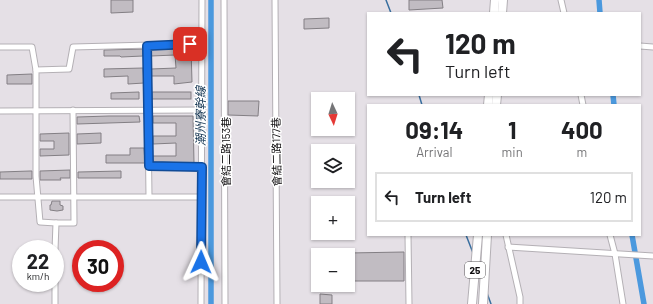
<!DOCTYPE html>
<meta charset="utf-8">
<style>
body{margin:0;font-family:Barlow,"Noto Sans TC",sans-serif;background:#f2f2f2;color:#202124;height:100vh;display:flex;flex-direction:column;font-size:15px;white-space:nowrap}
*{box-sizing:border-box;margin:0}
p{font-size:13px;color:#757577}
.icon{flex:none;width:22px;height:22px;fill:none;stroke:currentColor;stroke-width:2;stroke-linecap:round;stroke-linejoin:round}
.map{position:relative;flex:1;overflow:hidden}
.details{position:absolute;left:367px;top:104px;width:274px;height:132px;display:flex;flex-direction:column;background:#fff;border-radius:0px;box-shadow:0 1px 3px #0004}
.details>*{flex:none}
.banner{position:absolute;left:367px;top:12px;width:274px;height:84px;border-radius:0px;box-shadow:0 1px 3px #0004;background:#fff;color:#202124;overflow:hidden}
.needle{width:26px;rotate:176deg}
.fabs{position:absolute;left:311px;top:92px;display:grid;gap:8px}
.fabs a{display:grid;place-items:center;width:44px;height:44px;border-radius:0px;background:#fff;box-shadow:0 1px 3px #0004;font-size:20px}
.speed{position:absolute;left:12px;top:240px;display:flex;gap:8px;font-size:20px;font-weight:700;text-align:center}
.speed>*{display:grid;place-content:center;width:52px;height:52px;border-radius:50%;background:#fff;box-shadow:0 1px 3px #0004;line-height:1}
.speed small{font-size:10px;font-weight:400}
.speed .limit{border:6px solid #d22;background:#fff;color:#111}
.pin{position:absolute;display:grid;place-items:center;width:34px;height:34px;color:#fff;margin:-17px;border-radius:8px;box-shadow:0 2px 6px #0006}
.me{position:absolute;width:44px;margin:-22px;rotate:1deg;stroke-linejoin:round;filter:drop-shadow(0 0 3px #0008)}
.turn{display:flex;align-items:center;gap:14px;height:84px;padding:0 12px;font-size:18px}
.turn .icon{width:52px;height:52px;stroke-width:2.5}
.turn b{display:block;font-size:28px;line-height:34px}
.eta{display:flex;justify-content:space-evenly;align-items:center;height:68px;text-align:center}
.eta b{font-size:24px;font-weight:700;line-height:28px}
ul{padding:0;list-style:none}
li{display:flex;align-items:center;gap:12px;height:50px;margin:0 8px 6px;padding:0 4px;border:2px solid #e0e0e0;border-radius:0px}
li div{flex:1}
li b{display:block;font-size:15px}
li em{font-style:normal}
.map>svg:first-child{display:block}
.lines{fill:none;stroke-linecap:round;stroke-linejoin:round}
.stream{stroke:#386e9f;stroke-width:1.5}
.canal{stroke:#4b99de;stroke-width:5.5}
.building{fill:#c1bcc2;stroke:#837f84}
.street-casing{stroke:#b4b0b5;stroke-width:7}
.primary-casing{stroke:#b4b0b5;stroke-width:10}
.street{stroke:#fff;stroke-width:5}
.primary{stroke:#fff;stroke-width:8}
.route-casing{stroke:#114b97;stroke-width:10}
.route{stroke:#1a73e8;stroke-width:7}
.labels{text-anchor:middle;dominant-baseline:central;stroke-width:3;stroke-linejoin:round;paint-order:stroke}
.shield{fill:#fff;stroke:#565456;stroke-width:1}
.shield-label{font-size:10px;font-weight:bold;fill:#0d0b0d}
.street-label{font-size:11px;fill:#0d0b0d;stroke:#fff}
.water-label{font-size:12px;font-style:italic;fill:#153552;stroke:#fff}
</style>
<div class="map">
<svg width="653" height="304" viewBox="0 0 653 304">
<rect width="100%" height="100%" fill="#e5e0e6"/>
<g class="lines">
<!-- stream -->
<g class="stream">
<path d="M386,0l5,13"/>
<path d="M419,95l3,10"/>
<path d="M466,235l7,18"/>
<path d="M487,293l4,11"/>
</g>
<!-- canal -->
<g class="canal">
<path d="M599,0l1,13"/>
<path d="M613,95l1,10"/>
<path d="M632,235l12,69"/>
<path d="M211,304v-304"/>
</g>
</g>
<!-- building -->
<g class="building">
<path d="M111,0h22v12l-22,1z"/>
<path d="M409,0h33l1,8 -34,2z"/>
<path d="M329,18v10l-25,1v-10z"/>
<path d="M191,48l1,34 -18,2v-8h-23v-7l25,-1 -1,-13 -24,1v-7z"/>
<path d="M143,49v7l-22,1 -1,-1h-16v-6z"/>
<path d="M143,68l1,15 -16,1v-8l-24,1v-8z"/>
<path d="M32,74v10h-25v-9z"/>
<path d="M139,92v7h-28v-6z"/>
<rect x="152" y="92" width="39" height="7"/>
<path d="M228,101h31l-1,15 -30,-1z"/>
<path d="M109,116h30l1,6 -63,2v-7z"/>
<path d="M153,116h40l1,47 -41,-1 -1,-6h24v-13l-23,1v-8h23v-13h-23z"/>
<path d="M69,133v22l-29,1v-7h14v-8h-14v-7z"/>
<path d="M101,133v10l-24,1v-10z"/>
<path d="M130,148h14l1,15h-39v-8h24z"/>
<path d="M70,170v8h-10l1,2h-21v-9z"/>
<path d="M30,171h2v8h-32v-7z"/>
<path d="M121,171v7h-43v-6z"/>
<path d="M52,201h8v4l3,1v4l-6,1 -7,-1v-5h1z"/>
<path d="M404,252v29h-56v-28z"/>
<path d="M320,294l12,1v9h-12z"/>
</g>
<g class="lines">
<!-- street casing -->
<g class="street-casing">
<g id="street">
<path d="M224,0l1,304"/>
<path d="M275,0l2,304"/>
<path d="M561,0l3,13"/>
<path d="M147,46l2,150"/>
<path d="M640,46l13,1"/>
<path d="M0,47h32l4,23"/>
<path d="M581,95l2,10"/>
<path d="M0,111l202,-1"/>
<path d="M149,166l53,1"/>
<path d="M0,197h202"/>
<path d="M56,223l-16,-1 -4,-46v-106l33,-1 4,-22 117,-3"/>
<path d="M408,235l1,69"/>
<path d="M506,235l14,62v7"/>
<path d="M610,235l5,19 8,50"/>
<path d="M508,247l145,9"/>
<path d="M55,250l1,-27h18l-1,-113"/>
<path d="M55,304v-32"/>
<path d="M201,304l1,-304"/>
</g>
</g>
<!-- primary casing -->
<g class="primary-casing">
<g id="primary">
<path d="M494,13l1,-13"/>
<path d="M502,13l1,-13"/>
<path d="M488,105l1,-10"/>
<path d="M496,105l1,-10"/>
<path d="M472,304l6,-69"/>
<path d="M483,304l4,-69"/>
</g>
</g>
<!-- street -->
<use href="#street" class="street"/>
<!-- primary -->
<use href="#primary" class="primary"/>
</g>
<g class="lines">
<!-- route casing -->
<g class="route-casing">
<path id="route" d="M190,44l-43,2 2,120 53,1 -1,95"/>
</g>
<!-- route -->
<use href="#route" class="route"/>
</g>
<g class="labels">
<!-- shield labels -->
<rect class="shield" x="465" y="262" width="20" height="16" rx="3"/>
<g class="shield-label">
<text x="475" y="270">25</text>
</g>
<!-- street labels -->
<g class="street-label">
<text transform="translate(225 152) rotate(-90)">會結二路153巷</text>
<text transform="translate(276 152) rotate(-91)">會結二路177巷</text>
</g>
<!-- water labels -->
<g class="water-label">
<text transform="translate(200 116) rotate(-90)">潮州寮幹線</text>
</g>
</g>
</svg>
<div class="fabs">
<a><svg class="needle" viewBox="-14 -14 28 28"><path d="M0-13l5 13h-10z" fill="#e53935"/><path d="M0 13l5-13h-10z" fill="#757577"/></svg></a>
<a><svg class="icon" aria-label="layers" viewBox="0 0 24 24"><path d="M12 4l9 5-9 5-9-5zM3 14l9 5 9-5"/></svg></a>
<a>+</a>
<a>−</a>
</div>
<div class="speed"><div>22<small>km/h</small></div><div class="limit">30</div></div>
<div class="pin" style="left:190px;top:44px;background:#d93025"><svg class="icon" aria-label="arrive" viewBox="0 0 24 24"><path d="M6 21V4h12l-3 4 3 4H6"/></svg></div>
<svg class="me" style="left:201px;top:262px" viewBox="-20 -20 40 40"><path d="M0-17L14 15 0 8-14 15z" fill="#1a73e8" stroke="#fff" stroke-width="4"/></svg>
<div class="banner">
<div class="turn"><svg class="icon" aria-label="left" viewBox="0 0 24 24"><path d="M17 20v-9H6M10 6l-5 5 5 5"/></svg><div><b>120 m</b>Turn left</div></div>
</div>
<section class="details">
<div class="eta">
<div><b>09:14</b><p>Arrival</p></div>
<div><b>1</b><p>min</p></div>
<div><b>400</b><p>m</p></div>
</div>
<ul>
<li><svg class="icon" aria-label="left" viewBox="0 0 24 24"><path d="M17 20v-9H6M10 6l-5 5 5 5"/></svg><div><b>Turn left</b></div><em>120 m</em></li>
</ul>
</section>
</div>
